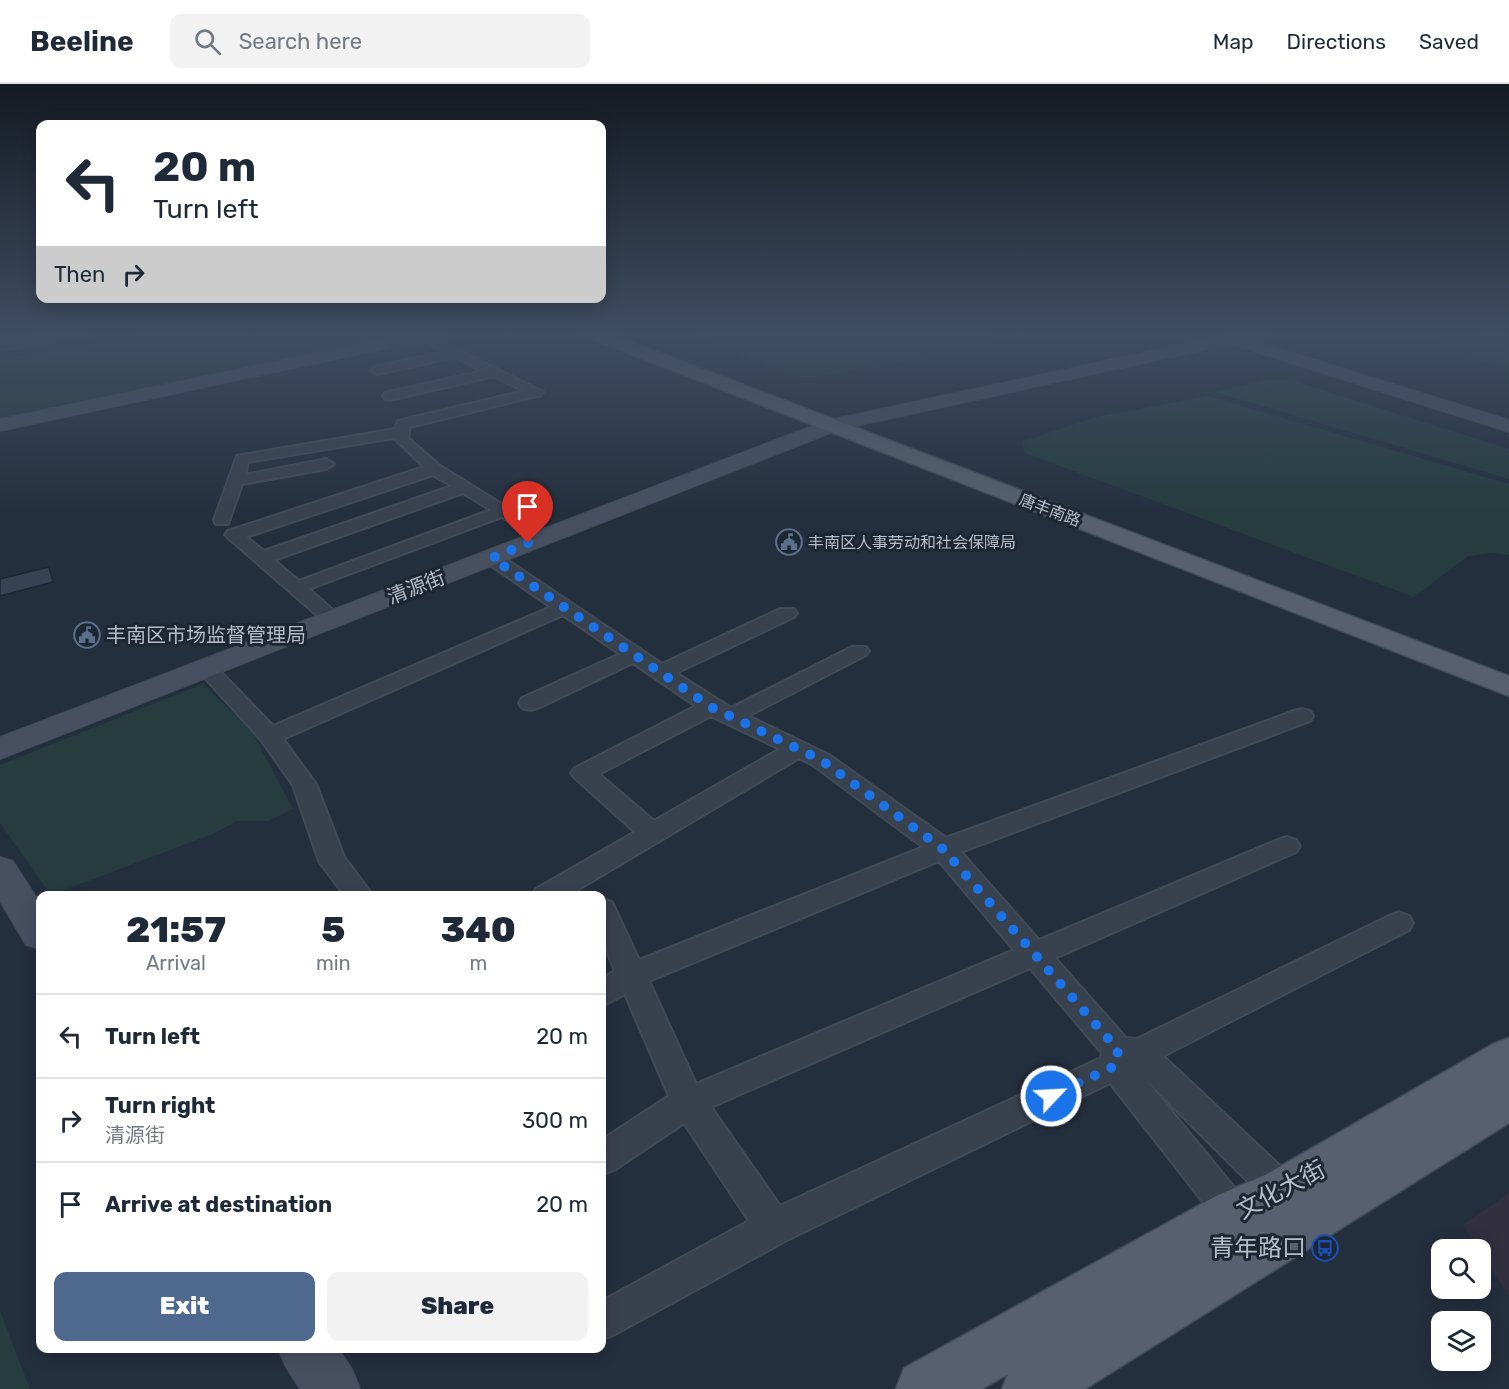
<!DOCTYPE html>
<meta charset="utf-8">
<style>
body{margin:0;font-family:Rubik,"Noto Sans SC",sans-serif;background:#f2f2f3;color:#1f2937;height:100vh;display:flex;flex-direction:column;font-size:22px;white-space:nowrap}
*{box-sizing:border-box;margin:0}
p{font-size:20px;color:#747a83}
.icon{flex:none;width:33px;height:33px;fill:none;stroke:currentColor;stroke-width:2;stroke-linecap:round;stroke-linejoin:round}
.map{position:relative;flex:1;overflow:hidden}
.details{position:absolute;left:36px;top:807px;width:570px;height:462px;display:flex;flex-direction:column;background:#fff;border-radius:12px;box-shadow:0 3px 15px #0003}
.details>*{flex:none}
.banner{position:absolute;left:36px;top:36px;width:570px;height:183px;border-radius:12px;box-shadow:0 3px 15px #0003;background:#fff;color:#1f2937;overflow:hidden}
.controls{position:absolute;left:1431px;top:1155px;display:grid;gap:12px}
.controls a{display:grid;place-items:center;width:60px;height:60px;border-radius:12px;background:#fff;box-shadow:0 3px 15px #0003;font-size:30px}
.pin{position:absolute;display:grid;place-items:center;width:51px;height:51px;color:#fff;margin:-62px -26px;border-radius:50% 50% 50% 0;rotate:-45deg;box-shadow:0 0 6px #0007}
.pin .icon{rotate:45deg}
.me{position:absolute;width:66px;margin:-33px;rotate:65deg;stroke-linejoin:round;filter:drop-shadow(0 0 4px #0008)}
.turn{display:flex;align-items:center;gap:21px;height:126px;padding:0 18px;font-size:27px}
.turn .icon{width:78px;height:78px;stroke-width:2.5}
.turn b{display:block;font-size:42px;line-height:51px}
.then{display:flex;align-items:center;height:57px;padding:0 18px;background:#0003;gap:12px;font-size:22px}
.eta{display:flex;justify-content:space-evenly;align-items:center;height:102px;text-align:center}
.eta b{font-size:36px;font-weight:800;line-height:42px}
.primary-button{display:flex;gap:12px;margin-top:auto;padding:12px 18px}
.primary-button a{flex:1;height:69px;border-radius:12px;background:#4f688e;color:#fff;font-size:24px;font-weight:800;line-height:69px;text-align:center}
.primary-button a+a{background:#f2f2f3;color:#1f2937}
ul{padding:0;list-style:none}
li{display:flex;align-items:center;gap:18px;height:84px;padding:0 18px;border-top:2px solid #e0e1e3}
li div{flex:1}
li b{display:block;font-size:22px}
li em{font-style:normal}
header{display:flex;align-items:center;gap:36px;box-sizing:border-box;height:84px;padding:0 30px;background:#fff;border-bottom:2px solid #e0e1e3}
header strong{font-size:28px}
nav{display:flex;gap:33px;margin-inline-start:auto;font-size:21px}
.search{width:420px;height:54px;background:#f2f2f3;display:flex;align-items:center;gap:15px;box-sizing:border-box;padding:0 21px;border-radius:12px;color:#747a83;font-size:22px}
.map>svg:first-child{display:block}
.medical{fill:#32303f}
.green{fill:#263c3f}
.building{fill:#364354;stroke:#1f2835;stroke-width:1.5}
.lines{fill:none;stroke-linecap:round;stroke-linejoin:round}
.street-casing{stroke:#414a57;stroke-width:4}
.secondary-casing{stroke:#414a57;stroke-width:2}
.primary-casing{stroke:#414a57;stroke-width:3}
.street{fill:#38414e;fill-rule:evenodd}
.secondary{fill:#465061;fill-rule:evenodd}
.primary{fill:#56606e;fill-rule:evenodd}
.route{stroke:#1a73e8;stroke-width:10;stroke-dasharray:0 18}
.labels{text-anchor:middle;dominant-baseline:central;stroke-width:6;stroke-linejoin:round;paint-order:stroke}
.far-street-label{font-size:16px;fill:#b4bcc9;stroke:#1d2633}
.far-poi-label{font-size:16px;fill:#b4bcc9;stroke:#1d2633;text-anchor:start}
.street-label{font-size:20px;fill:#b4bcc9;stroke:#1d2633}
.poi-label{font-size:20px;fill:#b4bcc9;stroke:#1d2633;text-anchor:start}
.near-street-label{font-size:24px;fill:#b4bcc9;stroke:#1d2633}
.near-poi-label{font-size:24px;fill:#b4bcc9;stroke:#1d2633;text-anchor:end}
</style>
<header>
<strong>Beeline</strong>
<div class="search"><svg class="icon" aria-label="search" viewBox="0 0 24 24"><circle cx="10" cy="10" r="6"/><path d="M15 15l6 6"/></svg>Search here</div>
<nav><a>Map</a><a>Directions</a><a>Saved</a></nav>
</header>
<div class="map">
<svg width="1509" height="1305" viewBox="0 0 1509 1305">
<rect width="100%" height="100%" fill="#242f3e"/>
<!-- medical -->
<path class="medical" d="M1509,1109v103l-46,-71z"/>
<!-- green -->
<g class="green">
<path d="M152,248h263l-415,86v-58z"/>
<path d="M684,248h307l5,2 3,10 -182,33h-18z"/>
<path d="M1485,248h24v37l-76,-21 -3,-4z"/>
<path d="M1271,295l26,3 212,67v30l-294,-87z"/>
<path d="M1208,312l301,88v71l-17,-2 -24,3 -54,41 -389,-144 -4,-11 75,-25z"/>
<path d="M203,600l49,48 41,77 -25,12h-31l-24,13 -162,61 -51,-72v-58z"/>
<path d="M0,1227l30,78h-30z"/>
</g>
<!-- building -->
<path class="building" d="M49,483l4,15 -53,14v-17z"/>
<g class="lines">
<!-- street casing -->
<g class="street-casing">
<g id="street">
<path d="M59,248h25l-6,3 -78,15v-8z"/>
<path d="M422,248l121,60 -2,3 -131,32 -2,11 32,28 115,71 -3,4h-12l-38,-24 -193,72 34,30 -3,4h-14l-101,-88 3,-4 196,-64 -30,-29 -146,24 -3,13 81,-16 8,5 -8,5 -84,15 -14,40h-12l-2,-4 23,-64 158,-27 3,-8 126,-30 -30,-15 -104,24 -5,-1 -2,-3 2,-3 98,-22 -28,-14 -77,17 -4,-1 -2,-3 2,-3 71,-15 -27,-14 -2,-2zM433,391l19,11 -188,65 -18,-14zM463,409l28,17 -192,71 -25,-21z"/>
<path d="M492,469l6,1 164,110 118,-55h14l3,4 -3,4 -118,56 55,35 121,-61h14l3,4 -3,4 -118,61 81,39 117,83 348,-127 8,-2 8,2 3,5 -3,5 -349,131 78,88 239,-100 9,-3 9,3 4,6 -4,6 -241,106 71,80 11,1 252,-123 10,-4 10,4 4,7 -4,7 -246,126 132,124 5,12 -5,12 -12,5 -12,-5 -125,-124 100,122 6,12 -6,12 -12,5 -12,-5 -112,-143 -323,157 -172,94 -13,6v-39l147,-80 -65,-98 -70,47 -12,5v-35l67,-44 -44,-102 -23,12v-27l13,-8 -13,-32v-40l10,3 27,58 284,-113 -110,-82 -14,-7 -232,138h-35l4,-7 99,-57 -60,-54 -4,-5 4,-5 121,-62 -63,-43 -95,45 -8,2 -8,-2 -3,-5 3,-5 98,-44 -57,-39 -280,124 33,45 28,73 29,39h-28l-26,-35 -26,-76 -31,-44 -66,-73 3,-4 7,-2 7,2 60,62 278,-119 -65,-45 -3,-4 3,-4zM711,632l69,33 -126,72 -55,-47zM939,777l75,89 -318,134 -47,-103zM1030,884l72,85 -1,5 -321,148 -69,-99z"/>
</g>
</g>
<!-- secondary casing -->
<g class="secondary-casing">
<g id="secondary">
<path d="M416,248h31l-8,5 -439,94v-12z"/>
<path d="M1240,248h31l-2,3 -18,5 258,80v12l-278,-88 -393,86 -838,329v-22l825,-316z"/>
<path d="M0,773l13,4 27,42v46l-14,-4 -26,-44z"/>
<path d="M278,1264h60l14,21 8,20h-60l-14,-22z"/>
</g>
</g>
<!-- primary casing -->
<g class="primary-casing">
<g id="primary">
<path d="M581,248h24l904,344v20l-925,-360z"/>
<path d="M1509,954v85l-424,266h-83l6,-15 -26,15h-86l8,-21 312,-172 49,-21 228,-131z"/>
</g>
</g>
<!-- street -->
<use href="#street" class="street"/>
<!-- secondary -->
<use href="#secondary" class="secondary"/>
<!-- primary -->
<use href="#primary" class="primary"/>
</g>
<!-- sky -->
<linearGradient id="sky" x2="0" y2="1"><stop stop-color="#141a22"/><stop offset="0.58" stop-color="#3f4d63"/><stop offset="1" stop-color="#3f4d63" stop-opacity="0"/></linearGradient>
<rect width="1509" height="431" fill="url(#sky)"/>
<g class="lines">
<!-- route -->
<path class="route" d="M528,459l-36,15 219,149 110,53 122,89 175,201 -3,16 -64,30"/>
</g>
<!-- icons -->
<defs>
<g id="civic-ring" transform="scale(1.35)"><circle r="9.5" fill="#1d2633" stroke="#5c6f8a" stroke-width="1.5"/><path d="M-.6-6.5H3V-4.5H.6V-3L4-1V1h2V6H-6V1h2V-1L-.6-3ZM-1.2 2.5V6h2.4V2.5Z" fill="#5c6f8a"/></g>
<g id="bus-ring" transform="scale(1.35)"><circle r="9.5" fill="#1d2633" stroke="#1a4fb4" stroke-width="1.5"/><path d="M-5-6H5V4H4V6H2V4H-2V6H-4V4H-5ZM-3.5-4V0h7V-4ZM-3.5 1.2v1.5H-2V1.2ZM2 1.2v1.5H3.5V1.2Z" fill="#1a4fb4"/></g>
</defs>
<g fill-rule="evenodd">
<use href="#civic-ring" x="789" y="458"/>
<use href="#civic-ring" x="87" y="551"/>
<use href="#bus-ring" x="1325" y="1164"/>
</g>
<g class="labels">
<!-- far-street labels -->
<g class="far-street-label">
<text transform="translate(1050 426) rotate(21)">唐丰南路</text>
</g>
<!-- far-poi labels -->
<g class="far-poi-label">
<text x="808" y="458">丰南区人事劳动和社会保障局</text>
</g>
<!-- street labels -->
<g class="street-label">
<text transform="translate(416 503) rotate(-21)">清源街</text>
</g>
<!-- poi labels -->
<g class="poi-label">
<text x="106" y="551">丰南区市场监督管理局</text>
</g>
<!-- near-street labels -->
<g class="near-street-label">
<text transform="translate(1281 1106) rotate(-28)">文化大街</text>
</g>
<!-- near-poi labels -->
<g class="near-poi-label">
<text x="1306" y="1164">青年路口</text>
</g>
</g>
</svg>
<div class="controls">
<a><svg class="icon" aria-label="search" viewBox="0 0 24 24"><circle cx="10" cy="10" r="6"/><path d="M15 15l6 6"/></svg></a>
<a><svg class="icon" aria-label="layers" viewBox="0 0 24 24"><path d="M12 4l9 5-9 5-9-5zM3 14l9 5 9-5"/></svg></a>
</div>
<div class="pin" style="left:528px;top:459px;background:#d93025"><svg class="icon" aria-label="arrive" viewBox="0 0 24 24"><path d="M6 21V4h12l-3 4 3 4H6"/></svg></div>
<svg class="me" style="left:1051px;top:1012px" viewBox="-20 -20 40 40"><circle r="17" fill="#1a73e8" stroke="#fff" stroke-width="3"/><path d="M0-11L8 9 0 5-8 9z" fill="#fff"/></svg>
<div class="banner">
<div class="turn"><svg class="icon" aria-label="left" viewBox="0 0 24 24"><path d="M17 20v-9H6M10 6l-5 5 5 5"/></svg><div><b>20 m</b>Turn left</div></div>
<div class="then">Then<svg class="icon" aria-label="right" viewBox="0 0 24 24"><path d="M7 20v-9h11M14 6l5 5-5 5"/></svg></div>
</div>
<section class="details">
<div class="eta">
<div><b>21:57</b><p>Arrival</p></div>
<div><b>5</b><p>min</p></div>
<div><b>340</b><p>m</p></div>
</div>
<ul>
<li><svg class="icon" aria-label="left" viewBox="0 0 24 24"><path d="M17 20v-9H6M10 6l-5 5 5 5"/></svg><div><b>Turn left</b></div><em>20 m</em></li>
<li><svg class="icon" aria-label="right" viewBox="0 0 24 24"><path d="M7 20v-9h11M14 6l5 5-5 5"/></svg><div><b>Turn right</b><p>清源街</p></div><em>300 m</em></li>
<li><svg class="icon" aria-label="arrive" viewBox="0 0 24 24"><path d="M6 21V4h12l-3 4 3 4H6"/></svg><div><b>Arrive at destination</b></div><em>20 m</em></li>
</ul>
<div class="primary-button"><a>Exit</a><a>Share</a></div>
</section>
</div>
